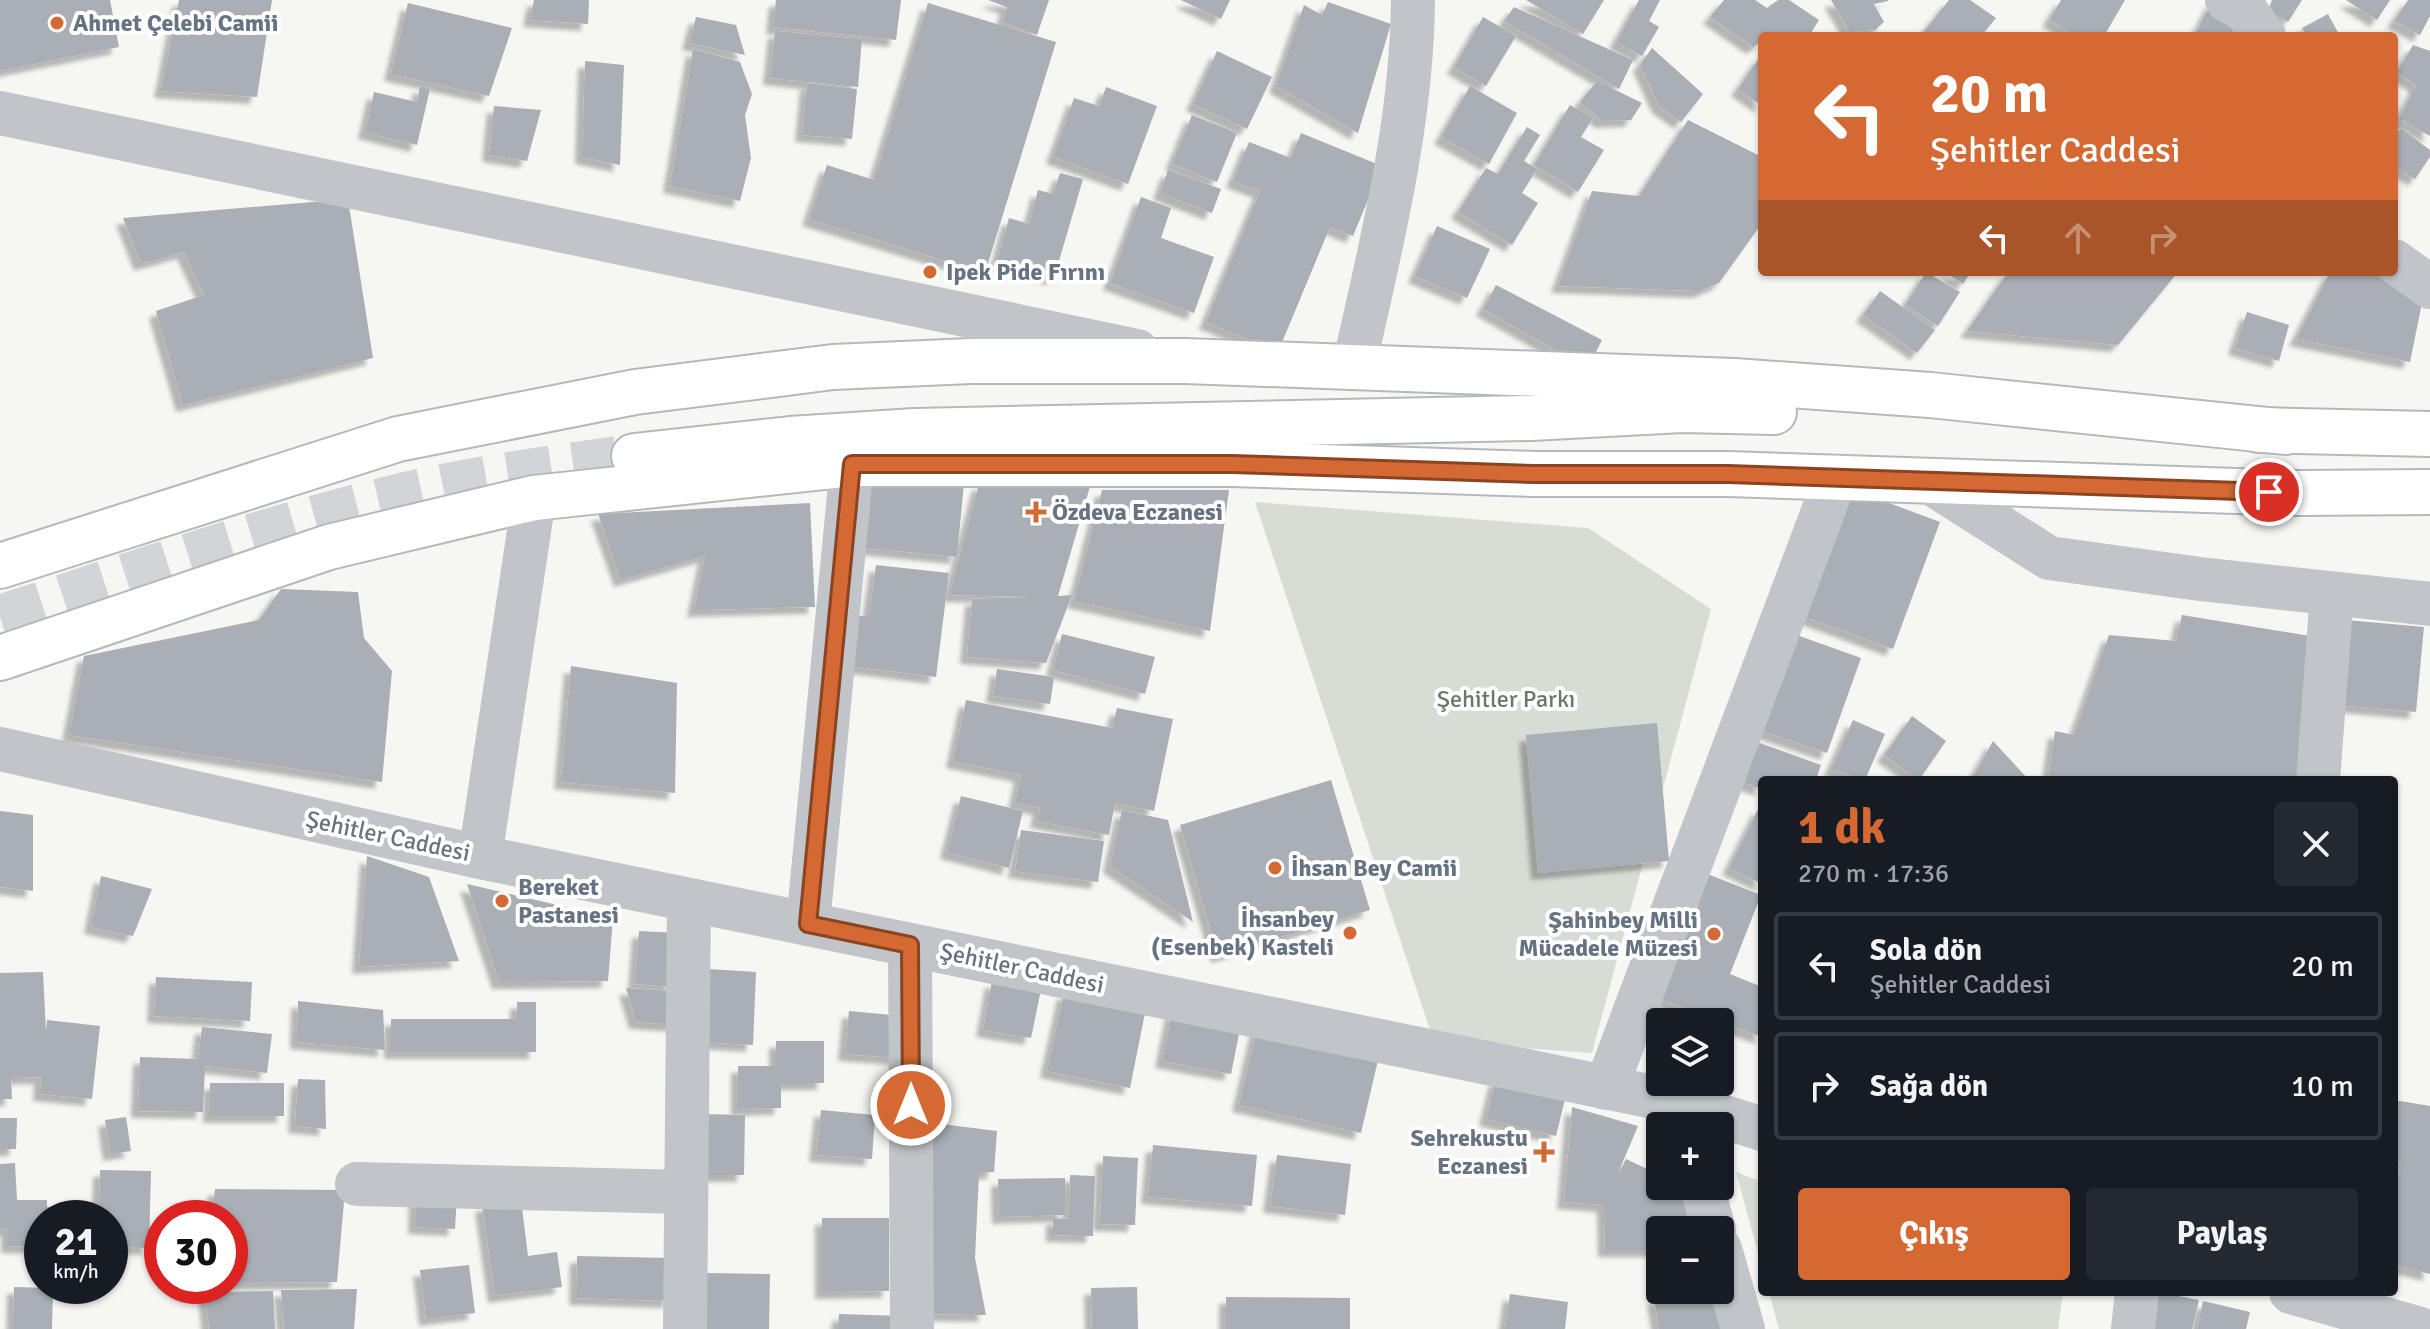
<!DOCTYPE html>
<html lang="tr">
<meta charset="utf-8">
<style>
body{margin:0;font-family:Signika,sans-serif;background:#242831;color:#f1f3f6;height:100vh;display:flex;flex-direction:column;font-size:30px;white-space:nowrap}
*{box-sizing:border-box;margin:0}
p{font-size:26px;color:#9ea1a6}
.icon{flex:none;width:44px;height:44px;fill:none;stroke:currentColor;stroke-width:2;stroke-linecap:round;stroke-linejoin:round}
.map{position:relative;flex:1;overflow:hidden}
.sheet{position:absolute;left:1758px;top:776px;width:640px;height:520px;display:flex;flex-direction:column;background:#171b24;border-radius:8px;box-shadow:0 2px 6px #0004}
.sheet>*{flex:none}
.guide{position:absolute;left:1758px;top:32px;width:640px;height:244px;border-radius:8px;box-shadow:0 2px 6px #0004;background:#d56934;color:#fff;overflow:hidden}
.buttons{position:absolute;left:1646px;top:1008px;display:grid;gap:16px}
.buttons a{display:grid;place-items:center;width:88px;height:88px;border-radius:8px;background:#171b24;box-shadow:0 2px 6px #0004;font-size:40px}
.speed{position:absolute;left:24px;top:1200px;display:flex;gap:16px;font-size:40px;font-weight:700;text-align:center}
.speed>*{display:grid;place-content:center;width:104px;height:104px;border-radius:50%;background:#171b24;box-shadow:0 2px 6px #0004;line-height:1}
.speed small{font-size:20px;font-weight:400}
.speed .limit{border:12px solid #d22;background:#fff;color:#111}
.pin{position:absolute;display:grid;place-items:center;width:68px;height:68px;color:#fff;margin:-34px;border:4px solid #fff;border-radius:50%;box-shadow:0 2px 8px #0007}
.me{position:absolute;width:88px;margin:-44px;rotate:0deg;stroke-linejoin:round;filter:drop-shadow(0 0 6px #0008)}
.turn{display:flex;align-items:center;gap:28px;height:168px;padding:0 40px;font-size:36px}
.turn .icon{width:104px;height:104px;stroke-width:2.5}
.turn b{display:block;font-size:56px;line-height:68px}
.lanes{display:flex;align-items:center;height:76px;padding:0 40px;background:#0003;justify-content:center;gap:40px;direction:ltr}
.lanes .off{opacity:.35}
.round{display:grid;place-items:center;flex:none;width:84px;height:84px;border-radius:8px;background:#242831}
.head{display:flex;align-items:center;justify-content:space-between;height:136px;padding:0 40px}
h1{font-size:48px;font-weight:700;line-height:60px;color:#d56934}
.action{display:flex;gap:16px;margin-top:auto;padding:16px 40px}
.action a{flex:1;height:92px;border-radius:8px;background:#d56934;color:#fff;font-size:32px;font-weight:700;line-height:92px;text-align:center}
.action a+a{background:#242831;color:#f1f3f6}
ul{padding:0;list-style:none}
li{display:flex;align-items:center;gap:24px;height:108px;margin:0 16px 12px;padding:0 24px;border:4px solid #363941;border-radius:8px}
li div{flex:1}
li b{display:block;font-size:30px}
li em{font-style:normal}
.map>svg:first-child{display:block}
.green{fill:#d7dcd4}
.building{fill:#a9afb5;filter:url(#shadow)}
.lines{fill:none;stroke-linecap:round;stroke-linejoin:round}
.primary-tunnel{stroke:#d2d5d7;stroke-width:44;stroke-dasharray:44 22;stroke-linecap:butt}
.primary-casing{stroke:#b5b8bc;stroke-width:48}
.minor{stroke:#c1c4c8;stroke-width:44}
.tertiary{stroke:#c1c4c8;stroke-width:44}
.primary{stroke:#fff;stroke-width:44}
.route-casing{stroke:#8a4422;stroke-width:20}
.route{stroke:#d56934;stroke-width:14}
.poi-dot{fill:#d56934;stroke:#fff;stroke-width:3}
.labels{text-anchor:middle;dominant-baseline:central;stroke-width:8;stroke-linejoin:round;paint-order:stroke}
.poi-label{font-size:24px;font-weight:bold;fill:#677382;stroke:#fff;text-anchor:start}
.park-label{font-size:24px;fill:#687966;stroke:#fff}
.street-label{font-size:24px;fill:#677382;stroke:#fff}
</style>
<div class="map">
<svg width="2430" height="1329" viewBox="0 0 2430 1329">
<defs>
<filter id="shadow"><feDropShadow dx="-7" dy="7" stdDeviation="2" flood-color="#0004"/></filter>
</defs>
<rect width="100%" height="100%" fill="#f6f6f3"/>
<!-- green -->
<g class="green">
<path d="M1255,502l333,26 123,81 -119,444 -158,-11z"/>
<path d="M1736,1172l26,10v86z"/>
<path d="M1769,1292h294l-5,37h-279z"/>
</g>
<!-- building -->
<g class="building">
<path d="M0,0h110l9,47 -119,24z"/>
<path d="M179,0h93l-15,97 -96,-6z"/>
<path d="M534,0h55l-1,24 -58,-4z"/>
<path d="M776,0h125l-5,40 -123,-13z"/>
<path d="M988,0h61l-12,35 -35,-13 5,-15z"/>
<path d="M1181,0h49l-9,19z"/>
<path d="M1526,0h78l-21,34z"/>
<path d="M1639,0h21l-11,21 10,6 -17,29 -26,-14z"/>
<path d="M1724,0h31l12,8 11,-8h11l30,20 -10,16 -37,-2 -10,2v5l-9,6 -43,-30z"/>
<path d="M1831,0h57v1l-14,3 10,18 -9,8 -25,2z"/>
<path d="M1949,0h21l26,18 -15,18h-61z"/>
<path d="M2061,0h64l-21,36h-28l-27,-16z"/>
<path d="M2213,0l29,36h-48z"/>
<path d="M2272,0h30l-14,22 -20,-11z"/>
<path d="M2346,0h44l-13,20z"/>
<path d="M2408,0h22v16l-10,19 -26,-14z"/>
<path d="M1328,2l63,22 -33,109 -82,-47 28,-81 18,10z"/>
<path d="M408,3l104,25 -23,68 -98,-22z"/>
<path d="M928,3l128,39 -71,231 -176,-54 18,-54 47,15z"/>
<path d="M1514,7l119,53 -14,29 -115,-68z"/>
<path d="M2328,14l12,22h-34l-4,-8z"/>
<path d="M696,17l40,8 9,30 -56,-12z"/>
<path d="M1483,17l33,19 -30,50 -32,-19z"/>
<path d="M775,31l87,8 -4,48 -88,-9z"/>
<path d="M2413,45l17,6v85l-31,-17 17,-34 -19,-13z"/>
<path d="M1652,48l51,46 -22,28 -22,-16 -19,-41z"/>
<path d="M693,49l47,13 12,32 -7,21 6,43 -11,43 -70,-15z"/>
<path d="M1217,51l55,26 -25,52 -54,-25z"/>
<path d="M1762,53v53l-24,-17z"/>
<path d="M585,61l39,4 -4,100 -38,-8z"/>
<path d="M1597,81l45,22 -11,17 -29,1 -22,-19z"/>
<path d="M807,83l50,6 -5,50 -50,-4z"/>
<path d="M420,86l10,3 -13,56 -52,-13 9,-40 43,10z"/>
<path d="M1470,86l47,27 -28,51 -48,-27z"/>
<path d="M1106,87l51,19 -29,78 -75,-27 21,-59 25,8z"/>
<path d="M1570,105l23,13 -12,19 23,13 -26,42 -44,-27z"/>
<path d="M494,106l47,4 -14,51 -38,-6z"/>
<path d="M1192,115l45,18 -20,49 -45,-18z"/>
<path d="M1688,120l74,37v66l-43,60 -19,8 -142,-5 34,-95 47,5z"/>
<path d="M1527,127l13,8 -16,26 13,8 -15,24 16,10 -26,42 -54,-33 28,-44 12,6z"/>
<path d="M2401,128l29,22v7l-15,22 -21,-14v-29z"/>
<path d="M1301,133l81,33 -29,70 -23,-9 -52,125 -72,-30 54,-131 -27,-10 16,-39 42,16z"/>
<path d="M1168,170l53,19 -9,24 -52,-20z"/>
<path d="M1060,173l23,6 -29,99 -57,-16 12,-44 20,6 9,-34 15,4z"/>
<path d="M1141,197l30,11 -10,30 53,19 -20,56 -84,-30z"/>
<path d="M348,199l25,159 -190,47 -27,-94 48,-16 -20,-43 -43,12 -18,-46z"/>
<path d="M1437,226l53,23 -23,49 -52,-22z"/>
<path d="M1926,272l34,20 -22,34 -33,-21z"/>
<path d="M1945,272h26l-8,12z"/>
<path d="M2008,272h170l-60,73 -151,-14z"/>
<path d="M2330,272h63l30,26 -13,64 -114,-23z"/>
<path d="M1496,285l106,55 -9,18 -29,-3 -81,-46z"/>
<path d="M1880,291l55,39 -18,23 -54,-38z"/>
<path d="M2247,312l42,13 -10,36 -44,-13z"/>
<path d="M864,474l100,9 -7,74 -100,-10z"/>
<path d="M1091,483l-33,113 14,-1 -26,68 -79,-6 5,-58 61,-2 -84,-2 30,-111z"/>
<path d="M1102,490h127l-19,141 -136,-30z"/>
<path d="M1854,490l86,32 -47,127 -87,-32z"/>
<path d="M810,503l5,104 -121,3 11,-54 -84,24 -23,-66z"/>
<path d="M876,565l73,8 -13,104 -86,-11 7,-50h12z"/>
<path d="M281,589l77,3 6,46 28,33 -10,111 -313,-47 15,-79 175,-36z"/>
<path d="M2182,615l134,22 -13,143h-255l7,-49 19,4 35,-100 67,6z"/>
<path d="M2347,620l77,7 -8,85 -77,-7z"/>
<path d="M1780,629l81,29 -34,95 -82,-28z"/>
<path d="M1062,634l93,23 -10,37 -92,-24z"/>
<path d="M571,666l106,17 -2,110 -114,-11z"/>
<path d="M997,669l57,8 -4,27 -57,-8z"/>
<path d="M966,700l146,28 5,-20 56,11 -19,92 -39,-8 -6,32 -72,-14 3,-13 -25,-5 6,-28 -68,-14z"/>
<path d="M1912,716l34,25 -27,39 -35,-25z"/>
<path d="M1853,720l32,14 -20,46 -34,-11z"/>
<path d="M1657,723l12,138 -131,12 -12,-138z"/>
<path d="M1746,738l75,27 -5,15h-54v9l-29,-10z"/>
<path d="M1993,741l36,39h-58z"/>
<path d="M1331,780l39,130 -152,46 -38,-131z"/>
<path d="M961,796l62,15 -14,57 -62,-16z"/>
<path d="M1759,807l3,2v75l-33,-16z"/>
<path d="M1122,810l46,10 25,102 -83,-56z"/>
<path d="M0,811l33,4v76l-33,-4z"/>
<path d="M1021,830l83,11 -6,41 -83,-11z"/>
<path d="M367,856l62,21 30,84 -100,6z"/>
<path d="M1705,873l56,22 -31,79 32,13v50l-105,-39z"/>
<path d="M101,876l51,13 -19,47 -42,-9z"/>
<path d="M467,884l146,34 -5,63 -109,1z"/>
<path d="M639,931l38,2 -4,54 -38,-3z"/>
<path d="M709,969l47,3 -3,73 -49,-3z"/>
<path d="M43,972l3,60 1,-12 53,6 -8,73 -52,-5 1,-17 -30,1 1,21h-12v-126z"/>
<path d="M156,977l96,5 -2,39 -96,-5z"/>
<path d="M992,981l49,9 -10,48 -48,-8z"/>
<path d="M626,988l57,4 -3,33 -44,-3z"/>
<path d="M1064,992l82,16 -16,80 -83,-17z"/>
<path d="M298,1001l85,9 2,40 -88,-8z"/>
<path d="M517,1002h19v50h-145v-33h126z"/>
<path d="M849,1011l54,5 -4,42 -54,-4z"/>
<path d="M1172,1011l69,13 -10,50 -69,-13z"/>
<path d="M202,1027l70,7 -5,39 -62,-7 -2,46 -65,-1 2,-54 58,2z"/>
<path d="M1257,1027l122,29 -18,77 -122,-28z"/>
<path d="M776,1041h48v42h-43v25l-43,1v-43h38z"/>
<path d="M1496,1078l70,17 -10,41 -70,-17z"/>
<path d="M298,1079l27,1 1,49 -31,-3z"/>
<rect x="210" y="1083" width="74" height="33"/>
<path d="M2394,1100l36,6v168l-36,-9v-68l7,-33 -7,-3z"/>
<path d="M1572,1107l66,19 -22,52 10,-19 34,16v11l27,1v43h-27v20h-55l-1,-45 -40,-3z"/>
<path d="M821,1110l54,5 -3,44 -56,-4z"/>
<path d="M701,1114l44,1 -1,60h-44z"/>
<path d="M126,1117l5,34 -21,3 -5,-34z"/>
<path d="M0,1118h17l-1,31h-16z"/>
<path d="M933,1123l64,8 -3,41 -15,1 -4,85 11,57 -63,-1z"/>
<path d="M1153,1145l104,10 -5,51 -104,-9z"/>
<path d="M1277,1155l74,9 -6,51 -75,-9z"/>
<path d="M1103,1156l35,2 -3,67 -35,-1z"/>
<path d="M15,1163l2,37h30v7l52,1 1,-38 51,1 -2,77 -39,-1v-29h-68v29l-34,-1v-18l-8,1v-65z"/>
<path d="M1070,1175l25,1 -2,60 -40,-1v-17l16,1z"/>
<path d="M1065,1178v37l-66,2 -1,-38z"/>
<path d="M215,1189l130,1 -8,92 -107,1v-65h-18z"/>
<path d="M416,1192l41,2 -2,35 -40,-2z"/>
<path d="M521,1200l7,56 29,-4 5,35 -67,9 -13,-91z"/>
<path d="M822,1218h67v73l-67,1z"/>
<path d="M577,1256l94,2 -1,43 -94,-3z"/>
<path d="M469,1265l6,48 -49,6 -6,-49z"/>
<path d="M706,1273l64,1 -1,55h-64z"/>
<path d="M14,1287l39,1 -1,41h-39z"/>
<path d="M1137,1287l1,42h-46l-1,-41z"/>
<path d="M357,1289l-3,40h-70l-3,-39z"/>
<path d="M273,1291l2,38h-66l-4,-37z"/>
<path d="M2158,1292l41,8 -7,29h-42z"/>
<path d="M1510,1294l58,8 -3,27h-60z"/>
<path d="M1226,1297l124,1v31h-124z"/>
<path d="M1654,1298l68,5 6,26h-69z"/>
<path d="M2203,1301l47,11 -4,17h-49z"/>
<path d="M839,1314l63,2 -1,13h-63z"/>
</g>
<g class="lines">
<!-- primary-tunnel -->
<path class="primary-tunnel" d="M0,617c129,-42 257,-87 389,-119 81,-20 163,-31 245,-42"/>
<!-- primary casing -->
<g class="primary-casing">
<g id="primary">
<path d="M2259,430l171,4"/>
<path d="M634,456l156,-17 125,-8 616,-13 151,-8 92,2"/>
<path d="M0,566l398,-127 237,-47 198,-25 138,-6h214l549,20 196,14 356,37"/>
<path d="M0,658l329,-111 205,-49 318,-34h380l303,10h193l570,19 132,-1"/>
</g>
</g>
<!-- minor -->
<g class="minor">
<path d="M2227,0l18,10 19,26"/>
<path d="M0,113l1137,238"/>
<path d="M2394,261l36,26"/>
<path d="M1354,366c27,-120 58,-243 59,-366"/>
<path d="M1928,481l121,77 151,21 230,25"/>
<path d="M2318,780l14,-186"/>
<path d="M480,857l54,-359"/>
<path d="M808,924l44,-460"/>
<path d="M910,945l2,384"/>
<path d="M1606,1088l230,-611"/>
<path d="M357,1184l329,8"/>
<path d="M1702,1186l12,44"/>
<path d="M1720,1249l23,80"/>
<path d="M685,1329l4,-429"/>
<path d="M2133,1329l4,-37"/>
</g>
<!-- tertiary -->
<g class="tertiary">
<path d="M0,749l480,108 1198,245 84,27"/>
<path d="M2291,1292l129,37"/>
</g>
<!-- primary -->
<use href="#primary" class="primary"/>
</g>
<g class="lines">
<!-- route casing -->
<g class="route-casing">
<path id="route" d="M911,1105l-1,-160 -102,-21 44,-460h380l303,10h193l541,18"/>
</g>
<!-- route -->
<use href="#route" class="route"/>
</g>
<!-- markers -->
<g class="poi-dot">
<circle cx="57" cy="23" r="8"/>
<circle cx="930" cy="272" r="8"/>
<path d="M1032 500h8v8h8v8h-8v8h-8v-8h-8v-8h8z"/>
<circle cx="1275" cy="868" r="8"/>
<circle cx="502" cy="901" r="8"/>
<circle cx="1350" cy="933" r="8"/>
<circle cx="1714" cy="934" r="8"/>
<path d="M1540 1140h8v8h8v8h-8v8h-8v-8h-8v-8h8z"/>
</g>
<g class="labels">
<!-- poi labels -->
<g class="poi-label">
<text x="73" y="23">Ahmet Çelebi Camii</text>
<text x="946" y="272">Ipek Pide Fırını</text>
<text x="1052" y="512">Özdeva Eczanesi</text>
<text x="1291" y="868">İhsan Bey Camii</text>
<text x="518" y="887">Bereket<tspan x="518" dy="28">Pastanesi</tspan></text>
<text x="1334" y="919" text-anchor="end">İhsanbey<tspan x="1334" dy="28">(Esenbek) Kasteli</tspan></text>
<text x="1698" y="920" text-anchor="end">Şahinbey Milli<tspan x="1698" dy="28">Mücadele Müzesi</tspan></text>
<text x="1528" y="1138" text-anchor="end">Sehrekustu<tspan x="1528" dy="28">Eczanesi</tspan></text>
</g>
<!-- park labels -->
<g class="park-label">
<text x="1506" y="699">Şehitler Parkı</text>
</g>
<!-- street labels -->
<g class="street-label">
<text transform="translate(388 836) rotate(12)">Şehitler Caddesi</text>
<text transform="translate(1022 968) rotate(12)">Şehitler Caddesi</text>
</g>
</g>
</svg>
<div class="buttons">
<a><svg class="icon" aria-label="layers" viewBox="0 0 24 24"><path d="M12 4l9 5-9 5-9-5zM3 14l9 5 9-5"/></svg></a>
<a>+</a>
<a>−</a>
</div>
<div class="speed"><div>21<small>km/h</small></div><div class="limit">30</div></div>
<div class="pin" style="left:2269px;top:492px;background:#d93025"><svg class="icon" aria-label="arrive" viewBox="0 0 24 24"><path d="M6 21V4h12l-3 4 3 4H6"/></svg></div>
<svg class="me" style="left:911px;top:1105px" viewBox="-20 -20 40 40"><circle r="17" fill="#d56934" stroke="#fff" stroke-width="3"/><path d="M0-11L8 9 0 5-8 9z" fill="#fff"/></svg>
<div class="guide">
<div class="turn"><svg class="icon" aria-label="left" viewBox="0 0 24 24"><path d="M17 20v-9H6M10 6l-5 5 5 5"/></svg><div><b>20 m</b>Şehitler Caddesi</div></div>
<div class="lanes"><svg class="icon" aria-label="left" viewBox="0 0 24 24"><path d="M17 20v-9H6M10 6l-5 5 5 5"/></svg><svg class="icon off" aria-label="ahead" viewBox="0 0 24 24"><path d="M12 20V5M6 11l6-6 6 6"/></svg><svg class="icon off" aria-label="right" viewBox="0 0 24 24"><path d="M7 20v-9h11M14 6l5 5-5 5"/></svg></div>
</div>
<section class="sheet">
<div class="head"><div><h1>1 dk</h1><p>270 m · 17:36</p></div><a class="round"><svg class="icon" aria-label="close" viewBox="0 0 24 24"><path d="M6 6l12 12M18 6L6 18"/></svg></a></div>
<ul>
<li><svg class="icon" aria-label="left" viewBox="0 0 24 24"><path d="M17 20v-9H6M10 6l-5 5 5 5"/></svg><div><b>Sola dön</b><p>Şehitler Caddesi</p></div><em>20 m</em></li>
<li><svg class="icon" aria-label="right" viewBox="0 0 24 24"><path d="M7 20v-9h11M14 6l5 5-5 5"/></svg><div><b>Sağa dön</b></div><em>10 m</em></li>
</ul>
<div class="action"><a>Çıkış</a><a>Paylaş</a></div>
</section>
</div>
